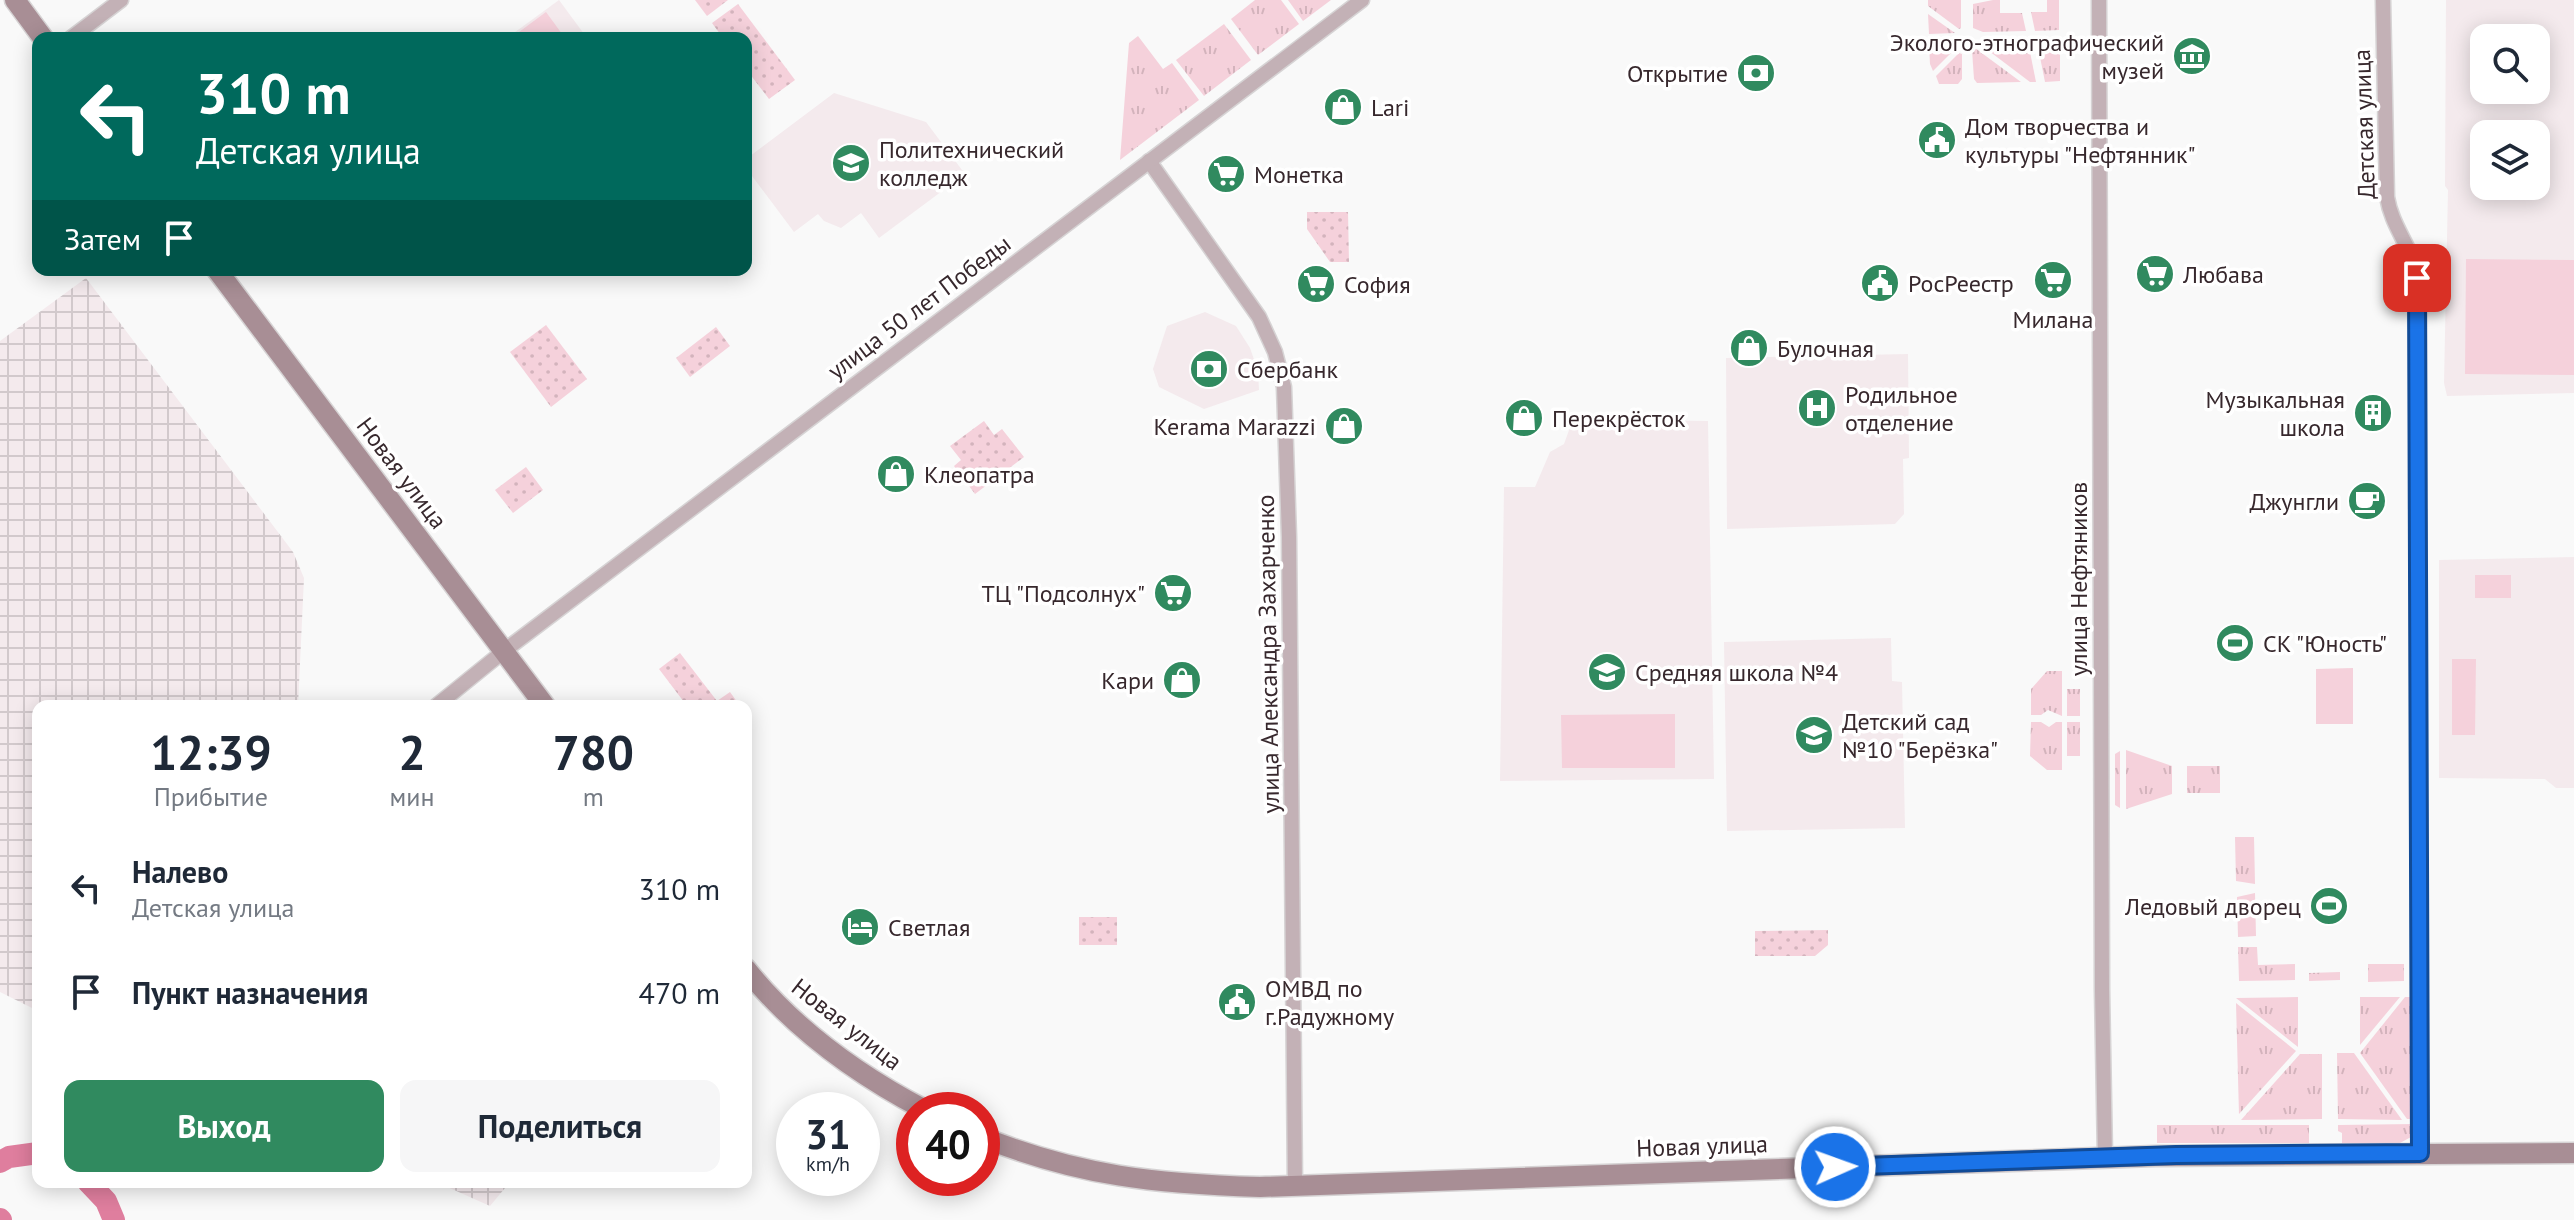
<!DOCTYPE html>
<html lang="ru">
<meta charset="utf-8">
<style>
body{margin:0;font-family:"PT Sans",sans-serif;background:#f6f6f7;color:#1f2937;height:100vh;display:flex;flex-direction:column;font-size:30px;white-space:nowrap}
*{box-sizing:border-box;margin:0}
p{font-size:26px;color:#747a83}
.icon{flex:none;width:44px;height:44px;fill:none;stroke:currentColor;stroke-width:2;stroke-linecap:round;stroke-linejoin:round}
.map{position:relative;flex:1;overflow:hidden}
.panel{position:absolute;left:32px;top:700px;width:720px;height:488px;display:flex;flex-direction:column;background:#fff;border-radius:16px;box-shadow:0 4px 20px #0003}
.panel>*{flex:none}
.hud{position:absolute;left:32px;top:32px;width:720px;height:244px;border-radius:16px;box-shadow:0 4px 20px #0003;background:#00695c;color:#fff;overflow:hidden}
.tools{position:absolute;left:2470px;top:24px;display:grid;gap:16px}
.tools a{display:grid;place-items:center;width:80px;height:80px;border-radius:16px;background:#fff;box-shadow:0 4px 20px #0003;font-size:40px}
.speed{position:absolute;left:776px;top:1092px;display:flex;gap:16px;font-size:40px;font-weight:700;text-align:center}
.speed>*{display:grid;place-content:center;width:104px;height:104px;border-radius:50%;background:#fff;box-shadow:0 4px 20px #0003;line-height:1}
.speed small{font-size:20px;font-weight:400}
.speed .limit{border:12px solid #d22;background:#fff;color:#111}
.pin{position:absolute;display:grid;place-items:center;width:68px;height:68px;color:#fff;margin:-34px;border-radius:16px;box-shadow:0 4px 12px #0006}
.me{position:absolute;width:88px;margin:-44px;rotate:88deg;stroke-linejoin:round;filter:drop-shadow(0 0 6px #0008)}
.turn{display:flex;align-items:center;gap:28px;height:168px;padding:0 32px;font-size:36px}
.turn .icon{width:104px;height:104px;stroke-width:2.5}
.turn b{display:block;font-size:56px;line-height:68px}
.then{display:flex;align-items:center;height:76px;padding:0 32px;background:#0003;gap:16px;font-size:30px}
.eta{display:flex;justify-content:space-evenly;align-items:center;height:136px;text-align:center}
.eta b{font-size:48px;font-weight:700;line-height:56px}
.button{display:flex;gap:16px;margin-top:auto;padding:16px 32px}
.button a{flex:1;height:92px;border-radius:16px;background:#308a5f;color:#fff;font-size:32px;font-weight:700;line-height:92px;text-align:center}
.button a+a{background:#f6f6f7;color:#1f2937}
ul{padding:0;list-style:none}
li{display:flex;align-items:center;gap:24px;height:104px;padding:0 32px}
li div{flex:1}
li b{display:block;font-size:30px}
li em{font-style:normal}
.map>svg:first-child{display:block}
.built{fill:#f4eaed;fill-rule:evenodd}
.industrial{fill:url(#industrial-grid)}
.grass{fill:url(#grass-tufts)}
.park{fill:url(#park-dots)}
.garden{fill:#f5d1db}
.lines{fill:none;stroke-linecap:round;stroke-linejoin:round}
.river{stroke:#df7e9e;stroke-width:22}
.street-casing{stroke:#d6d3d4;stroke-width:17}
.secondary-casing{stroke:#d6d3d4;stroke-width:23}
.street{stroke:#c3b1b6;stroke-width:14}
.secondary{stroke:#a88e95;stroke-width:20}
.route-casing{stroke:#114b97;stroke-width:20}
.route{stroke:#1a73e8;stroke-width:14}
.labels{text-anchor:middle;dominant-baseline:central;stroke-width:7;stroke-linejoin:round;paint-order:stroke}
.poi-label{font-size:24px;fill:#37282d;stroke:#fff;text-anchor:start}
.street-label{font-size:24px;fill:#37282d;stroke:#fff}
</style>
<div class="map">
<svg width="2574" height="1220" viewBox="0 0 2574 1220">
<defs>
<pattern id="industrial-grid" width="8" height="8" patternUnits="userSpaceOnUse" patternTransform="scale(2)"><rect width="8" height="8" fill="#f4eaed"/><path d="M0 4h8M4 0v8" fill="none" stroke="#d2c9cc"/></pattern>
<pattern id="grass-tufts" width="24" height="20" patternUnits="userSpaceOnUse" patternTransform="scale(2)"><rect width="24" height="20" fill="#f5d1db"/><path d="M3 7l-1-3M5 7V3M7 7l1-3M15 17l-1-3M17 17v-4M19 17l1-3" fill="none" stroke="#d3b3bc"/></pattern>
<pattern id="park-dots" width="8" height="8" patternUnits="userSpaceOnUse" patternTransform="scale(2)"><rect width="8" height="8" fill="#f5d1db"/><path d="M2 2h.1M6 6h.1" fill="none" stroke="#d3b3bc" stroke-width="1.8" stroke-linecap="round"/></pattern>
</defs>
<rect width="100%" height="100%" fill="#f9f9f9"/>
<!-- built -->
<g class="built">
<path d="M559,0l28,38h-80z"/>
<path d="M2446,0h128v393l-127,3 -3,-13 4,-193 -3,-4zM2484,38h52v52h-52zM2484,134h52v52h-52z"/>
<path d="M834,93l92,29 39,52 -86,64 -18,-25 -20,15 -17,-7 -6,-7 -24,18 -48,-64v-9z"/>
<path d="M1205,312l31,14 14,22 8,23 1,19 -55,19 -45,-22 -6,-18 14,-43z"/>
<path d="M1908,354l1,104 -6,1 1,55 -9,10 -168,5 -1,-171z"/>
<path d="M1573,419l135,2 6,358 -214,2 4,-294h31l15,-35 14,-8z"/>
<path d="M2574,557v231h-18l-11,-9 -106,-1v-218z"/>
<path d="M1891,638l1,43 10,1 3,146 -178,3 -3,-189z"/>
</g>
<!-- industrial -->
<g class="industrial">
<path d="M86,278l207,274 11,26 -6,128h-260v305l-38,-19v-651z"/>
<path d="M436,1182h74l-20,24z"/>
</g>
<!-- grass -->
<g class="grass">
<path d="M1255,0h26l18,24 -41,31 -27,-36z"/>
<path d="M1288,0h43l-28,21z"/>
<path d="M1928,0h33v28l-2,1 -31,-23z"/>
<path d="M1993,0h7v13h22l4,18 -43,1 -10,-4v-24z"/>
<path d="M2047,0h12v30l-24,1 -4,-19h16z"/>
<path d="M1928,14l27,19 -26,1z"/>
<path d="M1224,24l27,36 -47,36 -28,-36z"/>
<path d="M1138,36l25,33 9,-6 27,37 -79,60 9,-117z"/>
<path d="M2060,41v40l-15,1 -8,-40z"/>
<path d="M2028,42l8,40h-6l-49,-37z"/>
<path d="M1957,44v3l-24,24 -3,-7 -1,-19z"/>
<path d="M1975,48l46,34 -44,1 -3,-4 -2,-29z"/>
<path d="M1959,53l3,1v25l-4,5h-19l-3,-8z"/>
<path d="M2047,671h15v45l-14,-6 -7,5h-10v-26z"/>
<rect x="2067" y="689" width="13" height="27"/>
<path d="M2031,722h10l8,5 7,-5h6v48h-15l-17,-14z"/>
<rect x="2067" y="722" width="13" height="34"/>
<path d="M2126,750l46,16v28l-46,15z"/>
<path d="M2120,751v57l-5,-3v-51z"/>
<rect x="2187" y="766" width="33" height="27"/>
<path d="M2235,837h19l1,47 -19,-3z"/>
<path d="M2255,893l1,43 -18,1 -1,-40z"/>
<path d="M2238,947h19l1,18 37,-1v16l-56,1z"/>
<path d="M2368,964h36v17l-36,1z"/>
<path d="M2340,972v8l-31,1v-8z"/>
<path d="M2298,997v50l-62,-49z"/>
<path d="M2360,997h40l-40,48z"/>
<path d="M2405,997h7l1,122h-6l-47,-66z"/>
<path d="M2236,1003l60,48 -57,63z"/>
<path d="M2337,1053h17l48,67 -64,-1z"/>
<path d="M2300,1054h22v65l-81,1z"/>
<path d="M2414,1124l-3,13 -11,6h-58v-10l-4,-2v-6z"/>
<rect x="2157" y="1125" width="152" height="18"/>
</g>
<!-- park -->
<g class="park">
<path d="M695,0h33l-21,16z"/>
<path d="M738,4l57,76 -26,19 -23,-30v-31h-23l-11,-15z"/>
<path d="M1307,212h41l1,50h-19l-23,-33z"/>
<path d="M546,325l41,54 -36,28 -41,-55z"/>
<path d="M716,327l14,19 -40,31 -14,-19z"/>
<path d="M984,421l10,14 8,-6 22,28 -49,37 -21,-28 7,-6 -11,-14z"/>
<path d="M526,467l17,23 -30,23 -18,-23z"/>
<path d="M680,653l37,48 13,-9 10,14h-53l-28,-37z"/>
<rect x="1079" y="917" width="38" height="28"/>
<path d="M1828,930v15l-13,11h-60v-25z"/>
</g>
<!-- garden -->
<g class="garden">
<path d="M546,12l19,26h-54z"/>
<path d="M2466,259l108,1v115l-109,-1z"/>
<rect x="2475" y="575" width="36" height="23"/>
<path d="M2452,659h24l-1,76h-23z"/>
<path d="M2353,668v56h-37v-55z"/>
<path d="M1675,714v54h-113l-1,-53z"/>
</g>
<g class="lines">
<!-- river -->
<g class="river">
<path d="M0,1162l9,-5 29,-4"/>
<path d="M88,1182l18,19 8,19"/>
<path d="M0,1219l1,1"/>
</g>
<!-- street casing -->
<g class="street-casing">
<g id="street">
<path d="M2099,0l3,990 3,167"/>
<path d="M2383,0l4,197c5,31 26,51 30,81l3,875"/>
<path d="M71,38l50,-38"/>
<path d="M1149,161l110,156 16,35 9,35 5,150 6,649"/>
<path d="M436,706l68,-55 858,-651"/>
</g>
</g>
<!-- secondary casing -->
<g class="secondary-casing">
<g id="secondary">
<path d="M15,0l28,38"/>
<path d="M217,270l328,436"/>
<path d="M746,969c48,60 112,106 179,141"/>
<path d="M982,1137c97,39 175,47 278,50l895,-31 419,-3"/>
</g>
</g>
<!-- street -->
<use href="#street" class="street"/>
<!-- secondary -->
<use href="#secondary" class="secondary"/>
</g>
<g class="lines">
<!-- route casing -->
<g class="route-casing">
<path id="route" d="M1835,1167l341,-12 244,-2 -3,-875"/>
</g>
<!-- route -->
<use href="#route" class="route"/>
</g>
<!-- icons -->
<defs>
<g id="museum-disc" transform="scale(2)"><circle r="9.5" fill="#308a5f" stroke="#fff"/><path d="M0-6L6-3V-2H-6V-3ZM-5-1h2V3h-2ZM-1-1h2V3h-2ZM3-1h2V3H3ZM-6 4H6V6H-6Z" fill="#fff"/></g>
<g id="bank-disc" transform="scale(2)"><circle r="9.5" fill="#308a5f" stroke="#fff"/><path d="M-6-4H6V4H-6ZM0-2.3a2.3 2.3 0 1 0 0 4.6a2.3 2.3 0 1 0 0-4.6Z" fill="#fff"/></g>
<g id="shop-disc" transform="scale(2)"><circle r="9.5" fill="#308a5f" stroke="#fff"/><path d="M-5-2.5h2.3a2.7 3.5 0 0 1 5.4 0H5L5.5 6h-11ZM-1.5-2.5h3a1.5 2.3 0 0 0-3 0Z" fill="#fff"/></g>
<g id="civic-disc" transform="scale(2)"><circle r="9.5" fill="#308a5f" stroke="#fff"/><path d="M-.6-6.5H3V-4.5H.6V-3L4-1V1h2V6H-6V1h2V-1L-.6-3ZM-1.2 2.5V6h2.4V2.5Z" fill="#fff"/></g>
<g id="university-disc" transform="scale(2)"><circle r="9.5" fill="#308a5f" stroke="#fff"/><path d="M0-5L7-2L0 1L-7-2ZM-4 1L0 2.5L4 1V4Q0 6-4 4Z" fill="#fff"/></g>
<g id="supermarket-disc" transform="scale(2)"><circle r="9.5" fill="#308a5f" stroke="#fff"/><path d="M-6-5.5h2.5l.6 2H6L4.5 2H-2.5L-4.4-4H-6ZM-1.5 3.2a1.3 1.3 0 1 0 .1 0ZM3 3.2a1.3 1.3 0 1 0 .1 0Z" fill="#fff"/></g>
<g id="hospital-disc" transform="scale(2)"><circle r="9.5" fill="#308a5f" stroke="#fff"/><path d="M-5-5h3v3.5h4V-5h3V5h-3V1.5h-4V5h-3Z" fill="#fff"/></g>
<g id="building-disc" transform="scale(2)"><circle r="9.5" fill="#308a5f" stroke="#fff"/><path d="M-4-6H4V6H1V3H-1V6H-4ZM-2.5-4.3h1.7v1.8h-1.7ZM.8-4.3h1.7v1.8H.8ZM-2.5-1h1.7V.8h-1.7ZM.8-1h1.7V.8H.8Z" fill="#fff"/></g>
<g id="cafe-disc" transform="scale(2)"><circle r="9.5" fill="#308a5f" stroke="#fff"/><path d="M-5.5-4.5H6V0H3Q3 3.5 0 3.5H-2.5Q-5.5 3.5-5.5 0ZM3-3.2v2h1.7v-2ZM-6 4.5H4V6H-6Z" fill="#fff"/></g>
<g id="stadium-disc" transform="scale(2)"><circle r="9.5" fill="#308a5f" stroke="#fff"/><path d="M0-5a6.5 5 0 1 0 0 10a6.5 5 0 1 0 0-10ZM-3.5-1.8h7v3.6h-7Z" fill="#fff"/></g>
<g id="school-disc" transform="scale(2)"><circle r="9.5" fill="#308a5f" stroke="#fff"/><path d="M0-5L7-2L0 1L-7-2ZM-4 1L0 2.5L4 1V4Q0 6-4 4Z" fill="#fff"/></g>
<g id="hotel-disc" transform="scale(2)"><circle r="9.5" fill="#308a5f" stroke="#fff"/><path d="M-6-4.5h1.5V1H6V5H4.5V3h-9V5H-6ZM-4 0a1.8 1.8 0 1 1 3.6 0ZM.5 0V-2.5h3Q6-2.5 6 0Z" fill="#fff"/></g>
</defs>
<g fill-rule="evenodd">
<use href="#museum-disc" x="2192" y="56"/>
<use href="#bank-disc" x="1756" y="73"/>
<use href="#shop-disc" x="1343" y="107"/>
<use href="#civic-disc" x="1937" y="140"/>
<use href="#university-disc" x="851" y="163"/>
<use href="#supermarket-disc" x="1226" y="174"/>
<use href="#supermarket-disc" x="2155" y="274"/>
<use href="#supermarket-disc" x="2053" y="280"/>
<use href="#civic-disc" x="1880" y="283"/>
<use href="#supermarket-disc" x="1316" y="284"/>
<use href="#shop-disc" x="1749" y="348"/>
<use href="#bank-disc" x="1209" y="369"/>
<use href="#hospital-disc" x="1817" y="408"/>
<use href="#building-disc" x="2373" y="413"/>
<use href="#shop-disc" x="1524" y="418"/>
<use href="#shop-disc" x="1344" y="426"/>
<use href="#shop-disc" x="896" y="474"/>
<use href="#cafe-disc" x="2367" y="501"/>
<use href="#supermarket-disc" x="1173" y="593"/>
<use href="#stadium-disc" x="2235" y="643"/>
<use href="#school-disc" x="1607" y="672"/>
<use href="#shop-disc" x="1182" y="680"/>
<use href="#school-disc" x="1814" y="735"/>
<use href="#stadium-disc" x="2329" y="906"/>
<use href="#hotel-disc" x="860" y="927"/>
<use href="#civic-disc" x="1237" y="1002"/>
</g>
<g class="labels">
<!-- poi labels -->
<g class="poi-label">
<text x="2164" y="42" text-anchor="end">Эколого-этнографический<tspan x="2164" dy="28">музей</tspan></text>
<text x="1728" y="73" text-anchor="end">Открытие</text>
<text x="1371" y="107">Lari</text>
<text x="1965" y="126">Дом творчества и<tspan x="1965" dy="28">культуры "Нефтянник"</tspan></text>
<text x="879" y="149">Политехнический<tspan x="879" dy="28">колледж</tspan></text>
<text x="1254" y="174">Монетка</text>
<text x="2183" y="274">Любава</text>
<text x="1908" y="283">РосРеестр</text>
<text x="1344" y="284">София</text>
<text x="2053" y="319" text-anchor="middle">Милана</text>
<text x="1777" y="348">Булочная</text>
<text x="1237" y="369">Сбербанк</text>
<text x="1845" y="394">Родильное<tspan x="1845" dy="28">отделение</tspan></text>
<text x="2345" y="399" text-anchor="end">Музыкальная<tspan x="2345" dy="28">школа</tspan></text>
<text x="1552" y="418">Перекрёсток</text>
<text x="1316" y="426" text-anchor="end">Kerama Marazzi</text>
<text x="924" y="474">Клеопатра</text>
<text x="2339" y="501" text-anchor="end">Джунгли</text>
<text x="1145" y="593" text-anchor="end">ТЦ "Подсолнух"</text>
<text x="2263" y="643">СК "Юность"</text>
<text x="1635" y="672">Средняя школа №4</text>
<text x="1154" y="680" text-anchor="end">Кари</text>
<text x="1842" y="721">Детский сад<tspan x="1842" dy="28">№10 "Берёзка"</tspan></text>
<text x="2301" y="906" text-anchor="end">Ледовый дворец</text>
<text x="888" y="927">Светлая</text>
<text x="1265" y="988">ОМВД по<tspan x="1265" dy="28">г.Радужному</tspan></text>
</g>
<!-- street labels -->
<g class="street-label">
<text transform="translate(2364 124) rotate(-92)">Детская улица</text>
<text transform="translate(919 307) rotate(-37)">улица 50 лет Победы</text>
<text transform="translate(402 473) rotate(53)">Новая улица</text>
<text transform="translate(2078 579) rotate(-90)">улица Нефтяников</text>
<text transform="translate(1268 654) rotate(-91)">улица Александра Захарченко</text>
<text transform="translate(847 1024) rotate(38)">Новая улица</text>
<text transform="translate(1702 1146) rotate(-2)">Новая улица</text>
</g>
</g>
</svg>
<div class="tools">
<a><svg class="icon" aria-label="search" viewBox="0 0 24 24"><circle cx="10" cy="10" r="6"/><path d="M15 15l6 6"/></svg></a>
<a><svg class="icon" aria-label="layers" viewBox="0 0 24 24"><path d="M12 4l9 5-9 5-9-5zM3 14l9 5 9-5"/></svg></a>
</div>
<div class="speed"><div>31<small>km/h</small></div><div class="limit">40</div></div>
<div class="pin" style="left:2417px;top:278px;background:#d93025"><svg class="icon" aria-label="arrive" viewBox="0 0 24 24"><path d="M6 21V4h12l-3 4 3 4H6"/></svg></div>
<svg class="me" style="left:1835px;top:1167px" viewBox="-20 -20 40 40"><circle r="17" fill="#1a73e8" stroke="#fff" stroke-width="3"/><path d="M0-11L8 9 0 5-8 9z" fill="#fff"/></svg>
<div class="hud">
<div class="turn"><svg class="icon" aria-label="left" viewBox="0 0 24 24"><path d="M17 20v-9H6M10 6l-5 5 5 5"/></svg><div><b>310 m</b>Детская улица</div></div>
<div class="then">Затем<svg class="icon" aria-label="arrive" viewBox="0 0 24 24"><path d="M6 21V4h12l-3 4 3 4H6"/></svg></div>
</div>
<section class="panel">
<div class="eta">
<div><b>12:39</b><p>Прибытие</p></div>
<div><b>2</b><p>мин</p></div>
<div><b>780</b><p>m</p></div>
</div>
<ul>
<li><svg class="icon" aria-label="left" viewBox="0 0 24 24"><path d="M17 20v-9H6M10 6l-5 5 5 5"/></svg><div><b>Налево</b><p>Детская улица</p></div><em>310 m</em></li>
<li><svg class="icon" aria-label="arrive" viewBox="0 0 24 24"><path d="M6 21V4h12l-3 4 3 4H6"/></svg><div><b>Пункт назначения</b></div><em>470 m</em></li>
</ul>
<div class="button"><a>Выход</a><a>Поделиться</a></div>
</section>
</div>
